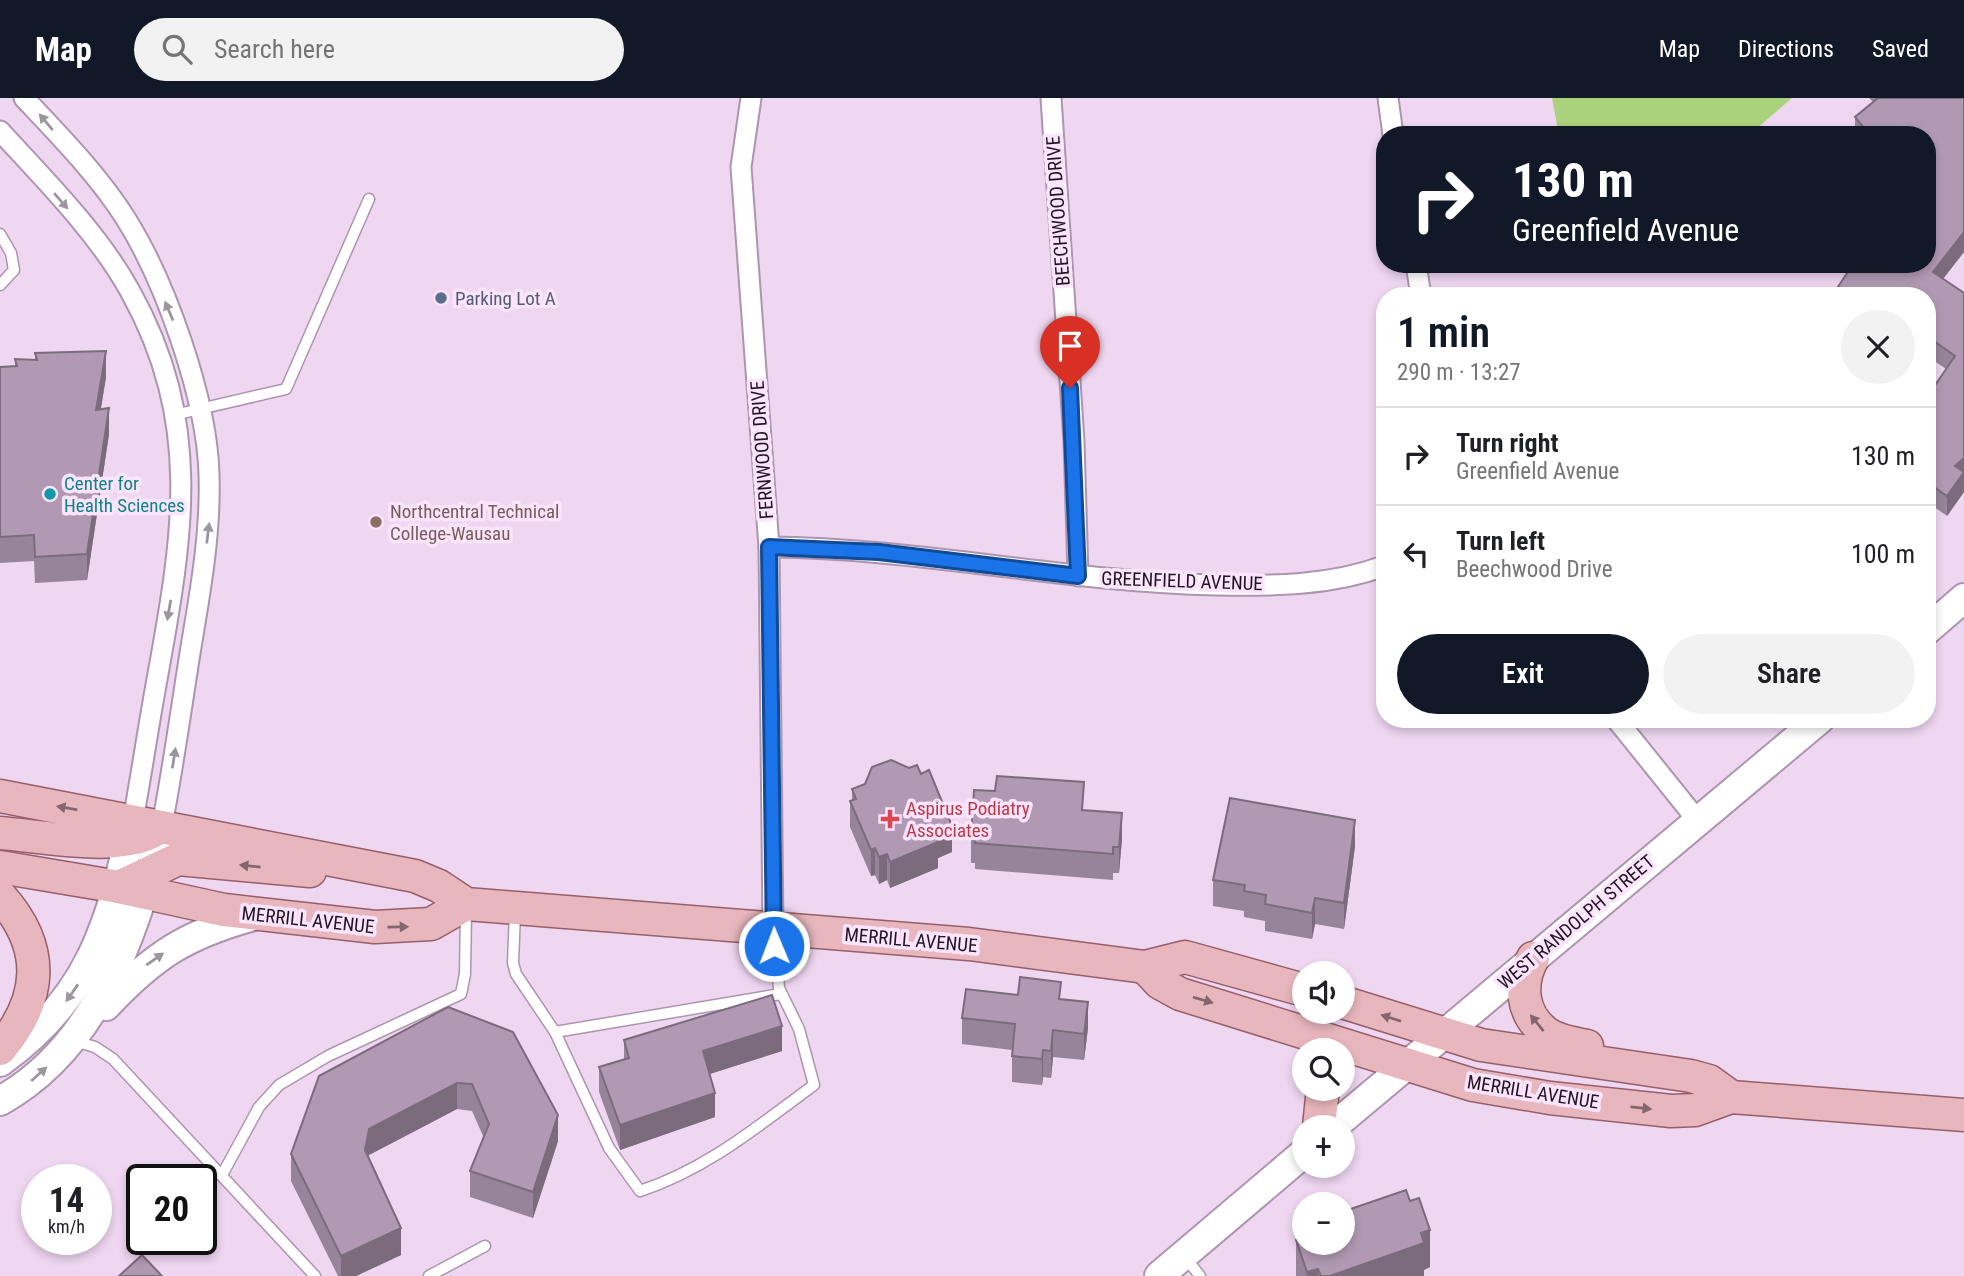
<!DOCTYPE html>
<meta charset="utf-8">
<style>
body{margin:0;font-family:"Roboto Condensed",sans-serif;background:#f2f2f2;color:#202124;height:100vh;display:flex;flex-direction:column;font-size:26px;white-space:nowrap}
*{box-sizing:border-box;margin:0}
p{font-size:23px;color:#757577}
.icon{flex:none;width:38px;height:38px;fill:none;stroke:currentColor;stroke-width:2;stroke-linecap:round;stroke-linejoin:round}
.map{position:relative;flex:1;overflow:hidden}
.panel{position:absolute;left:1376px;top:189px;width:560px;height:441px;display:flex;flex-direction:column;background:#fff;border-radius:28px;box-shadow:0 4px 10px #0003}
.panel>*{flex:none}
.banner{position:absolute;left:1376px;top:28px;width:560px;height:147px;border-radius:28px;box-shadow:0 4px 10px #0003;background:#111827;color:#fff;overflow:hidden}
.buttons{position:absolute;left:1292px;top:863px;display:grid;gap:14px}
.buttons a{display:grid;place-items:center;width:63px;height:63px;border-radius:50%;background:#fff;box-shadow:0 4px 10px #0003;font-size:35px}
.speed{position:absolute;left:21px;top:1066px;display:flex;gap:14px;font-size:35px;font-weight:700;text-align:center}
.speed>*{display:grid;place-content:center;width:91px;height:91px;border-radius:50%;background:#fff;box-shadow:0 4px 10px #0003;line-height:1}
.speed small{font-size:18px;font-weight:400}
.speed .limit{border:4px solid #111;border-radius:10px;background:#fff;color:#111}
.pin{position:absolute;display:grid;place-items:center;width:60px;height:60px;color:#fff;margin:-72px -30px;border-radius:50% 50% 50% 0;rotate:-45deg;box-shadow:0 0 7px #0007}
.pin .icon{rotate:45deg}
.me{position:absolute;width:77px;margin:-38px;rotate:359deg;stroke-linejoin:round;filter:drop-shadow(0 0 5px #0008)}
.turn{display:flex;align-items:center;gap:24px;height:147px;padding:0 21px;font-size:32px}
.turn .icon{width:91px;height:91px;stroke-width:2.5}
.turn b{display:block;font-size:49px;line-height:60px}
.round{display:grid;place-items:center;flex:none;width:74px;height:74px;border-radius:37px;background:#f2f2f2}
.head{display:flex;align-items:center;justify-content:space-between;height:119px;padding:0 21px}
h1{font-size:42px;font-weight:600;line-height:52px;color:#111827}
.action{display:flex;gap:14px;margin-top:auto;padding:14px 21px}
.action a{flex:1;height:80px;border-radius:42px;background:#111827;color:#fff;font-size:28px;font-weight:600;line-height:80px;text-align:center}
.action a+a{background:#f2f2f2;color:#202124}
ul{padding:0;list-style:none}
li{display:flex;align-items:center;gap:21px;height:98px;padding:0 21px;border-top:2px solid #e0e0e0}
li div{flex:1}
li b{display:block;font-size:26px}
li em{font-style:normal}
header{display:flex;align-items:center;gap:42px;box-sizing:border-box;height:98px;padding:0 35px;background:#111827;color:#fff}
header strong{font-size:33px}
nav{display:flex;gap:38px;margin-inline-start:auto;font-size:24px}
.search{width:490px;height:63px;background:#f2f2f2;display:flex;align-items:center;gap:18px;box-sizing:border-box;padding:0 24px;border-radius:38px;color:#757577;font-size:26px}
.map>svg:first-child{display:block}
.green{fill:#aad17b}
.lines{fill:none;stroke-linecap:round;stroke-linejoin:round}
.lane-casing{stroke:#ad95af;stroke-width:13}
.street-casing{stroke:#ad95af;stroke-width:23}
.secondary-casing{stroke:#ad95af;stroke-width:32}
.primary-casing{stroke:#975f69;stroke-width:35}
.lane{stroke:#fff;stroke-width:10}
.street{stroke:#fff;stroke-width:19}
.secondary{stroke:#fff;stroke-width:28}
.primary{stroke:#e8b7bd;stroke-width:32}
.wall{fill:#98849a}
.shaded-wall{fill:#7c6b7d}
.building{fill:#b199b3;stroke:#7c6b7d;stroke-width:2}
.oneway{fill:#9a969b}
.oneway2{fill:#84666e}
.route-casing{stroke:#114b97;stroke-width:18}
.route{stroke:#1a73e8;stroke-width:12}
.service-dot{fill:#5c6f8a;stroke:#fce3fe;stroke-width:2.5}
.culture-dot{fill:#0f9aa8;stroke:#fce3fe;stroke-width:2.5}
.education-dot{fill:#8d6e63;stroke:#fce3fe;stroke-width:2.5}
.health-dot{fill:#e0444e;stroke:#fce3fe;stroke-width:2.5}
.labels{text-anchor:middle;dominant-baseline:central;stroke-width:7;stroke-linejoin:round;paint-order:stroke}
.street-label{font-size:19px;fill:#1f1620;stroke:#fce3fe}
.service-label{font-size:19px;fill:#4e5e75;stroke:#fce3fe;text-anchor:start}
.culture-label{font-size:19px;fill:#0d838f;stroke:#fce3fe;text-anchor:start}
.education-label{font-size:19px;fill:#785e54;stroke:#fce3fe;text-anchor:start}
.health-label{font-size:19px;fill:#be3a42;stroke:#fce3fe;text-anchor:start}
</style>
<header>
<strong>Map</strong>
<div class="search"><svg class="icon" aria-label="search" viewBox="0 0 24 24"><circle cx="10" cy="10" r="6"/><path d="M15 15l6 6"/></svg>Search here</div>
<nav><a>Map</a><a>Directions</a><a>Saved</a></nav>
</header>
<div class="map">
<svg width="1964" height="1178" viewBox="0 0 1964 1178">
<rect width="100%" height="100%" fill="#efd6f1"/>
<!-- green -->
<path class="green" d="M1552,0h240l-43,37h-190z"/>
<g class="lines">
<!-- lane casing -->
<g class="lane-casing">
<g id="lane">
<path d="M0,136l11,19 3,17 -14,15"/>
<path d="M174,317l112,-26 83,-190"/>
<path d="M515,814l-2,51 3,11 39,58 54,116 31,43c67,-22 118,-65 174,-106l-15,-56 -20,-41 -5,-55"/>
<path d="M555,934l226,-38"/>
<path d="M75,943l20,6 18,12 202,217"/>
<path d="M222,1077l37,-68 20,-22 49,-29 133,-62 4,-20 1,-62"/>
<path d="M1185,1159l15,19"/>
<path d="M429,1178l56,-30"/>
</g>
</g>
<!-- street casing -->
<g class="street-casing">
<g id="street">
<path d="M24,0c35,37 75,78 102,121 40,64 81,180 83,255 2,60 -9,119 -19,179 -9,57 -17,115 -28,172"/>
<path d="M751,0l-10,69 28,380 4,382"/>
<path d="M1051,0l23,343 4,135"/>
<path d="M1388,0l5,37"/>
<path d="M0,33c45,49 98,102 130,160 73,131 53,244 28,383 -9,48 -16,97 -25,146"/>
<path d="M1416,166l5,32"/>
<path d="M769,449c150,1 297,35 447,38 56,1 114,1 168,-19"/>
<path d="M1616,621l82,102"/>
</g>
</g>
<!-- secondary casing -->
<g class="secondary-casing">
<g id="secondary">
<path d="M1927,532l37,-32"/>
<path d="M106,908c49,-52 81,-72 151,-91"/>
<path d="M0,964c90,-64 111,-139 133,-242"/>
<path d="M0,1003c99,-55 137,-173 162,-276"/>
<path d="M1333,1029l487,-408"/>
<path d="M1159,1178l145,-123"/>
</g>
</g>
<!-- primary casing -->
<g class="primary-casing">
<g id="primary">
<path d="M0,698l415,80 24,10 27,18 503,40 176,23 40,-10 119,33"/>
<path d="M0,735c42,3 126,21 160,-6"/>
<path d="M0,769l119,20 105,23 151,17 56,-3 35,-20"/>
<path d="M119,789l59,-28 132,12"/>
<path d="M0,798c46,51 43,102 0,153"/>
<path d="M1533,860c-14,25 -12,55 12,74 11,9 28,11 42,14"/>
<path d="M1145,869l15,16 20,11 293,91 77,13 121,13 24,-1 36,-13 233,18"/>
<path d="M1342,904l139,43 210,31 18,5 22,16"/>
<path d="M1319,1029l4,-39"/>
</g>
</g>
<!-- lane -->
<use href="#lane" class="lane"/>
<!-- street -->
<use href="#street" class="street"/>
<!-- secondary -->
<use href="#secondary" class="secondary"/>
<!-- primary -->
<use href="#primary" class="primary"/>
</g>
<!-- wall -->
<g class="wall">
<path d="M1869,0h95v154l-21,26 21,15v199l-17,24 -20,-14v-105l19,-28 -19,-13v-221h-72v-18l18,-15z"/>
<path d="M35,255l71,24 -5,32 8,25 -22,146 -52,3 -1,-22 -34,2v-196l15,-1v-7h20z"/>
<path d="M852,691l100,63 -14,6v10l-48,20 -3,-8 -8,4 -4,-9 -4,1 -21,-49v-26h2z"/>
<path d="M1084,712l38,29 -3,34h-6v7l-138,-11v-6h-4v-26z"/>
<path d="M1355,748l-11,83 -29,-5 -3,15 -47,-8v-10l-21,-4v-6l-31,-5v-26z"/>
<path d="M1018,897l43,4 27,29 -4,32 -31,-3 -2,21 -8,-1 -1,8 -30,-3v-32l-50,-6v-26z"/>
<path d="M448,909l110,134 -25,77 -63,-21v-26l14,-33 -12,-27 -15,-2 -88,46v3l32,97 -45,21h-18l-47,-95v-27z"/>
<path d="M624,942l158,11 -72,23 5,43 -95,33 -21,-58v-25l25,-7z"/>
<path d="M1304,1127v17l126,25 -6,3v6h-128v-36l7,-2z"/>
</g>
<!-- shaded-wall -->
<g class="shaded-wall">
<path d="M1964,134v20l-31,40v-20z"/>
<path d="M106,253v26l-10,59v-26z"/>
<path d="M109,310v26l-22,146v-26z"/>
<path d="M1964,360v34l-17,24v-20l8,-30z"/>
<path d="M1122,715v26l-3,34v-26z"/>
<path d="M1355,722v26l-11,83v-26z"/>
<path d="M952,728v26l-14,6v10l-48,20v-26l45,-29z"/>
<path d="M875,750v27l-4,1v-26z"/>
<path d="M887,756v26l-8,4v-27z"/>
<path d="M1315,800v26l-3,15v-26z"/>
<path d="M1088,904v26l-4,32v-26z"/>
<path d="M782,928v25l-79,25v-25z"/>
<path d="M1053,932v27l-2,21v-27z"/>
<path d="M1043,952v27l-1,8v-26z"/>
<path d="M457,985v26l-88,46 -4,21v-26l4,-21z"/>
<path d="M715,995v24l-95,33v-25z"/>
<path d="M558,1017v26l-25,77v-26z"/>
<path d="M401,1130v27l-45,21h-15v-20z"/>
<path d="M1430,1132v37l-6,3v6h-94z"/>
<path d="M1318,1171v7h-11v-4z"/>
</g>
<!-- building -->
<g class="building">
<path d="M1878,0h86v134l-31,40 31,21v165l-9,8 9,6 -17,24 -20,-14v-85l28,-41 -28,-20v-40h-95l21,-32h74v-129h-57l-15,-18z"/>
<path d="M106,253l-10,59 13,-2 -22,146 -52,3 -1,-22 -34,2v-170l17,-1 -2,-7 22,1 -2,-7z"/>
<path d="M891,662l18,8 8,-3 4,9 8,-4 23,56 -17,7 3,9 -48,20 -3,-8 -8,3 -4,-9 -4,2 -21,-49 6,-2 -4,-10 13,-5 7,-17z"/>
<path d="M997,678l87,6 -2,28 40,3 -3,34h-6v7l-138,-11 1,-6h-5l3,-47 21,1z"/>
<path d="M1230,700l125,22 -11,83 -29,-5 -3,15 -47,-9 1,-9 -22,-4 1,-6 -32,-5z"/>
<path d="M1020,879l41,5 -2,17 29,3 -4,32 -31,-4 -2,21 -8,-1 -1,9 -30,-3 3,-32 -53,-6 4,-29 52,6z"/>
<path d="M772,897l10,31 -79,25 12,42 -95,32 -21,-58 30,-9 -5,-18z"/>
<path d="M448,909l65,25 45,83 -25,77 -63,-21 19,-47 -17,-40 -15,-1 -88,46 -4,21 36,78 -60,28 -50,-102 28,-78z"/>
<path d="M1406,1092l4,11 9,-3 11,32 -9,3 3,10 -94,33h-9l-3,-7 -11,3 -11,-32 8,-2v4h38v-30z"/>
<path d="M142,1157l20,21h-43z"/>
</g>
<!-- one-way arrows -->
<defs><path id="oneway-solid" d="M-6-.8H1V-3.2L6.5 0L1 3.2V.8H-6Z" transform="scale(1.75)"/></defs>
<g class="oneway">
<use href="#oneway-solid" transform="translate(46 24) rotate(-130)"/>
<use href="#oneway-solid" transform="translate(61 103) rotate(49)"/>
<use href="#oneway-solid" transform="translate(169 213) rotate(-113)"/>
<use href="#oneway-solid" transform="translate(208 435) rotate(-83)"/>
<use href="#oneway-solid" transform="translate(169 512) rotate(100)"/>
<use href="#oneway-solid" transform="translate(174 660) rotate(-81)"/>
<use href="#oneway-solid" transform="translate(155 861) rotate(-35)"/>
<use href="#oneway-solid" transform="translate(72 895) rotate(125)"/>
<use href="#oneway-solid" transform="translate(39 976) rotate(-42)"/>
</g>
<g class="oneway2">
<use href="#oneway-solid" transform="translate(67 710) rotate(-170)"/>
<use href="#oneway-solid" transform="translate(250 768) rotate(-174)"/>
<use href="#oneway-solid" transform="translate(398 829) rotate(-1)"/>
<use href="#oneway-solid" transform="translate(1203 902) rotate(16)"/>
<use href="#oneway-solid" transform="translate(1391 920) rotate(-162)"/>
<use href="#oneway-solid" transform="translate(1537 925) rotate(-129)"/>
<use href="#oneway-solid" transform="translate(1641 1010) rotate(6)"/>
</g>
<g class="lines">
<!-- route casing -->
<g class="route-casing">
<path id="route" d="M774,848l-5,-399 110,5 199,24 -8,-188"/>
</g>
<!-- route -->
<use href="#route" class="route"/>
</g>
<!-- markers -->
<circle class="service-dot" cx="441" cy="200" r="7"/>
<circle class="culture-dot" cx="50" cy="396" r="7"/>
<circle class="education-dot" cx="376" cy="424" r="7"/>
<path class="health-dot" d="M886.5 710.5h7v7h7v7h-7v7h-7v-7h-7v-7h7z"/>
<g class="labels">
<!-- street labels -->
<g class="street-label">
<text transform="translate(1058 113) rotate(-94)">BEECHWOOD DRIVE</text>
<text transform="translate(762 352) rotate(-94)">FERNWOOD DRIVE</text>
<text transform="translate(1182 483) rotate(2)">GREENFIELD AVENUE</text>
<text transform="translate(308 822) rotate(6)">MERRILL AVENUE</text>
<text transform="translate(1576 824) rotate(-40)">WEST RANDOLPH STREET</text>
<text transform="translate(911 842) rotate(5)">MERRILL AVENUE</text>
<text transform="translate(1533 994) rotate(9)">MERRILL AVENUE</text>
</g>
<!-- service labels -->
<g class="service-label">
<text x="455" y="200">Parking Lot A</text>
</g>
<!-- culture labels -->
<g class="culture-label">
<text x="64" y="385">Center for<tspan x="64" dy="22">Health Sciences</tspan></text>
</g>
<!-- education labels -->
<g class="education-label">
<text x="390" y="413">Northcentral Technical<tspan x="390" dy="22">College-Wausau</tspan></text>
</g>
<!-- health labels -->
<g class="health-label">
<text x="906" y="710">Aspirus Podiatry<tspan x="906" dy="22">Associates</tspan></text>
</g>
</g>
</svg>
<div class="buttons">
<a><svg class="icon" aria-label="sound" viewBox="0 0 24 24"><path d="M4 9h4l5-4v14l-5-4H4zM17 9q2 3 0 6"/></svg></a>
<a><svg class="icon" aria-label="search" viewBox="0 0 24 24"><circle cx="10" cy="10" r="6"/><path d="M15 15l6 6"/></svg></a>
<a>+</a>
<a>−</a>
</div>
<div class="speed"><div>14<small>km/h</small></div><div class="limit">20</div></div>
<div class="pin" style="left:1070px;top:290px;background:#d93025"><svg class="icon" aria-label="arrive" viewBox="0 0 24 24"><path d="M6 21V4h12l-3 4 3 4H6"/></svg></div>
<svg class="me" style="left:774px;top:848px" viewBox="-20 -20 40 40"><circle r="17" fill="#1a73e8" stroke="#fff" stroke-width="3"/><path d="M0-11L8 9 0 5-8 9z" fill="#fff"/></svg>
<div class="banner">
<div class="turn"><svg class="icon" aria-label="right" viewBox="0 0 24 24"><path d="M7 20v-9h11M14 6l5 5-5 5"/></svg><div><b>130 m</b>Greenfield Avenue</div></div>
</div>
<section class="panel">
<div class="head"><div><h1>1 min</h1><p>290 m · 13:27</p></div><a class="round"><svg class="icon" aria-label="close" viewBox="0 0 24 24"><path d="M6 6l12 12M18 6L6 18"/></svg></a></div>
<ul>
<li><svg class="icon" aria-label="right" viewBox="0 0 24 24"><path d="M7 20v-9h11M14 6l5 5-5 5"/></svg><div><b>Turn right</b><p>Greenfield Avenue</p></div><em>130 m</em></li>
<li><svg class="icon" aria-label="left" viewBox="0 0 24 24"><path d="M17 20v-9H6M10 6l-5 5 5 5"/></svg><div><b>Turn left</b><p>Beechwood Drive</p></div><em>100 m</em></li>
</ul>
<div class="action"><a>Exit</a><a>Share</a></div>
</section>
</div>
